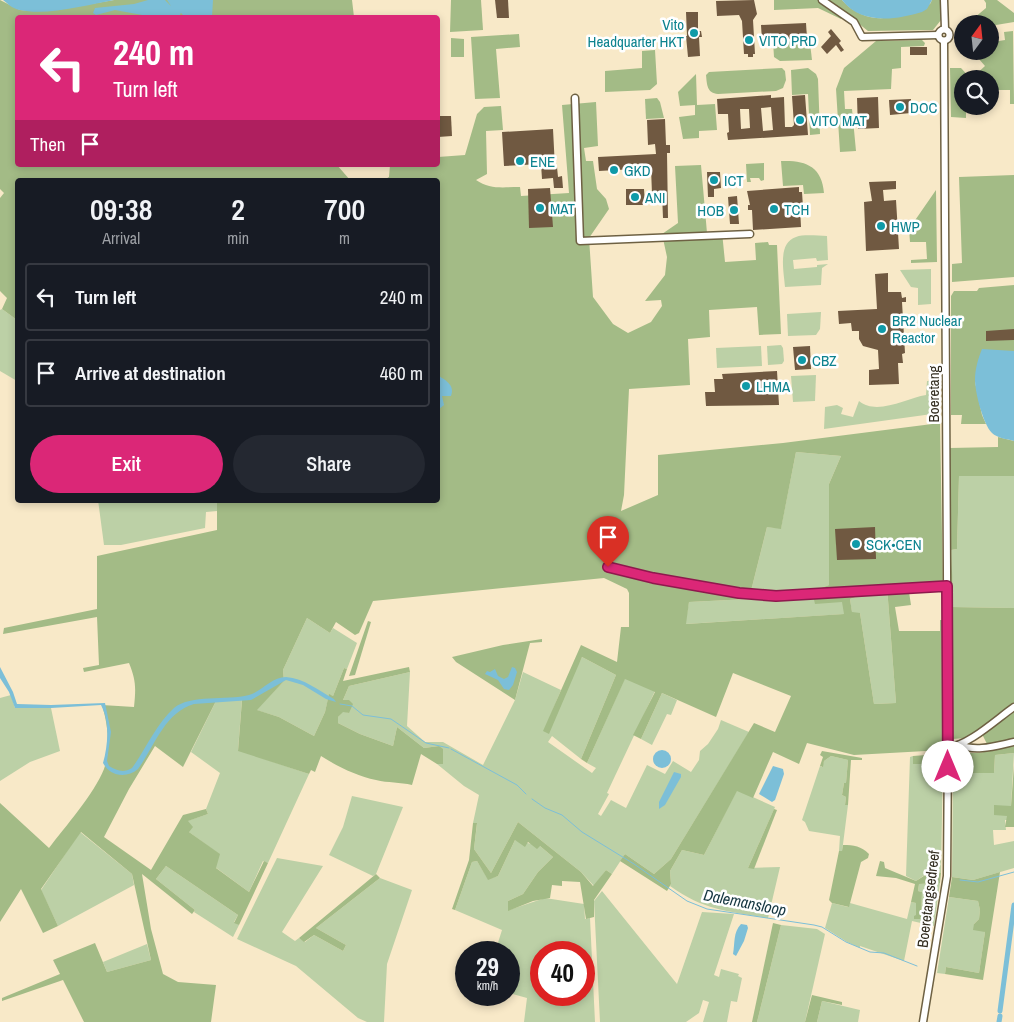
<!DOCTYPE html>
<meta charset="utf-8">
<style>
body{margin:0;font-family:"Archivo Narrow",sans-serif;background:#242831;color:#f1f3f6;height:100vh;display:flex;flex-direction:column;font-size:19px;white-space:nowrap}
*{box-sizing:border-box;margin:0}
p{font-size:16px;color:#9ea1a6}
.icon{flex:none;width:28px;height:28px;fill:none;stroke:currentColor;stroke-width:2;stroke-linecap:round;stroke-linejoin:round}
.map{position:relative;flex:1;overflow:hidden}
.details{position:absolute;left:15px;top:178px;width:425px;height:325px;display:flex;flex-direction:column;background:#171b24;border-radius:5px;box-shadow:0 2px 8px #0003}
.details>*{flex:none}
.hud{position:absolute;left:15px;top:15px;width:425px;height:152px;border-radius:5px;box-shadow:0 2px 8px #0003;background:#db2777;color:#fff;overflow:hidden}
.needle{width:32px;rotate:15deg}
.fabs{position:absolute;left:954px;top:15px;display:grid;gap:10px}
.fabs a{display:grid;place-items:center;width:45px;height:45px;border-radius:50%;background:#171b24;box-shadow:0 2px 8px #0003;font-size:25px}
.speed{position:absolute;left:455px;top:941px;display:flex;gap:10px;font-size:25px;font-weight:700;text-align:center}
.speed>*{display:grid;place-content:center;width:65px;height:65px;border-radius:50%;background:#171b24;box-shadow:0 2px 8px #0003;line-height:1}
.speed small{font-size:12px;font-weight:400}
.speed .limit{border:8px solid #d22;background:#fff;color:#111}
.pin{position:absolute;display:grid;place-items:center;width:42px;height:42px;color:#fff;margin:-51px -21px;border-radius:50% 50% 50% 0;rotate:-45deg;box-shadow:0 0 5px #0007}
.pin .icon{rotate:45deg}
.me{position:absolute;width:55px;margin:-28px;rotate:0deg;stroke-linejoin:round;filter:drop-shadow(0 0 4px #0008)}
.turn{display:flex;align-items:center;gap:18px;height:105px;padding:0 15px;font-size:22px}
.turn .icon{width:65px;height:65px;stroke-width:2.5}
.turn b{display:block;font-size:35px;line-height:42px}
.then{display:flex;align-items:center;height:48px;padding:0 15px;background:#0003;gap:10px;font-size:19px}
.eta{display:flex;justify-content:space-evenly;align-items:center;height:85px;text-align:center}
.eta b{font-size:30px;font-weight:600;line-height:35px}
.action{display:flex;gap:10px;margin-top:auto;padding:10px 15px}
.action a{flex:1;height:58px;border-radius:30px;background:#db2777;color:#fff;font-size:20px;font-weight:600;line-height:58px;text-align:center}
.action a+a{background:#242831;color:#f1f3f6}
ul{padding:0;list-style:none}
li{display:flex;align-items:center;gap:15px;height:68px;margin:0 10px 8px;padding:0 5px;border:2px solid #363941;border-radius:5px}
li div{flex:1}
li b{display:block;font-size:19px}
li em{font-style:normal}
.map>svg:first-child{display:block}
.green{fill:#bcd0a6;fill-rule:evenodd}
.forest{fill:#a3bb86;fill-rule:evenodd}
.water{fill:#7cbfd8}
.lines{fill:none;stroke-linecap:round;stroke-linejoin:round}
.stream{stroke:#7cbfd8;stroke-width:1}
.canal{stroke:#7cbfd8;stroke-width:5}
.building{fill:#705941;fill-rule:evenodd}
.minor-casing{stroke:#6e6143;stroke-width:9}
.minor{stroke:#fff;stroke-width:6}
.route-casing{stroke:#8e194d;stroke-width:12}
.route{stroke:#db2777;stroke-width:9}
.culture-dot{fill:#0f9aa8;stroke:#fff;stroke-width:2}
.labels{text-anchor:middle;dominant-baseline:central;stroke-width:5;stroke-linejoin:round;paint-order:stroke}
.culture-label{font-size:15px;fill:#0d838f;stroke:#fff;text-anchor:start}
.street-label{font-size:15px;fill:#312b1e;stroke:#fff}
.water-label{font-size:16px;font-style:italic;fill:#143540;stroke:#fff}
</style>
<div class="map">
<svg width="1014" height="1022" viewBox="0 0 1014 1022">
<rect width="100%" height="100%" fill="#f8e9c8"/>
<!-- green -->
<g class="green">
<path d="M827,236l1,24 -11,1 -1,-3 -23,2 1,9 23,-2v-2l11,-1 -6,4 -1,17 -36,2c-1,-15 -8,-44 11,-50 8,-3 22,-1 31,-1z"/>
<path d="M931,269v35l-13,1v-17l-7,-1 -11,-17z"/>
<path d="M2,309l15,11v61l-17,-10v-61z"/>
<path d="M821,312l-1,17 -4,6 -28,1 -1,-22z"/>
<path d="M781,345l2,3 1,13 -2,3 -14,1 -1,-19z"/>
<path d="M761,346l1,20 -45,2 -1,-20z"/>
<path d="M816,375l-1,26 -22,1 -2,-26z"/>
<path d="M927,381h5v33l-108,15 1,-22 12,-2 6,3 -2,6 12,3 6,-16c18,15 48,-3 67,-6z"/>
<path d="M796,452l45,4 -12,28v101l-17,6 31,10 2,13 -160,10 4,-22 60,-3 18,-72 14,1z"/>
<path d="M959,475l55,1v132l-63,-1v-6h2l-2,-51 6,-1z"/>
<path d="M98,500h145l-26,11 -11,1 -1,16 -84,17h-17z"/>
<path d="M887,587l9,116 -22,1 -14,-91h-8l-2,-14z"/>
<path d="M307,618l23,15 3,-5 24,15 -10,26 -3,-1 -11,28 -4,-1 -4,17 -11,24 -35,-19 -23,-7 28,-29 -1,-11z"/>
<path d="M582,657l34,18 -35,84 -29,-23 -4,6 44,31 4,-5 -9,-5 38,-85 30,13 -48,102 2,1 -11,20 3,2 10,-16 15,8 21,-43 18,9 8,-13 18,11 8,-12 1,-9 8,-7 10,-15 3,-9 28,12 -78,127 -17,15 -29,-20 -13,20 -6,-4 -12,16 -13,-14 -63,-50 -27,51 -17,-24 3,-25 -4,-1 6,-28 -15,-9 -27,-22 6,-1 -4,-17 -15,2 -27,-21 -4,19 -33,-12 -22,-11v-6l5,-6 6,2 -6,-13 6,-14 61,-14 -3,54 18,16h18l40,23 32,-65 8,-28 38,18 -17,41z"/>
<path d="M662,693l15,7 -6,15 -4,-1 -15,31 -11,-6z"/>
<path d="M11,695l4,13h36l9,43 -30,11 -30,19v-83z"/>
<path d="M242,699l-4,51 71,24 -41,89 -5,-2 -14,31 -34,-25 4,-13 -30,-22 -2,-11 21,-7 -2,-5 14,-36 -29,-21 25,-51z"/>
<path d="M1014,753l-3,53h-17l13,9 1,5h-3l1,10h-13l1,15 20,-4v27l-41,12 -21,-3 1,-104h41l1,-18z"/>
<path d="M939,754l4,4 -2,115 -12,-1 -13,9 -10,-5 4,-119 3,-1v8h26z"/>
<path d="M831,756l17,4 -2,23h-2l-2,12 4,2 -1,8h3l-6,47 -3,-1 1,-15 -31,-5 -4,-9 -3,-2 18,-54 2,1 2,-6z"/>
<path d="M737,790l38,17 -27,61 32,-1 -12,51c-40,-7 -63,-7 -98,-32l1,-2 -1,-13 12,-21 22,5z"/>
<path d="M352,796l51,11 -27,67 -3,2 -44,-21 14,-28z"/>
<path d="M80,832l52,42 2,11 -76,41 -17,-36z"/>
<path d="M515,840l25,6 13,11 -15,15 -15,22 -15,7 1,9 36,-12 39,6 1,15 5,-1 5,104h-71l3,-24 -18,-5v-41h-14l7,-22 -47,-20 17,-48 5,-1 11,18 10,-3zM541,952h43v43h-43z"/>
<path d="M277,858l46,8 -41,66 13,9 4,-3 6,4 9,-7 29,16 3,-6 -30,-17 64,-50 32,12 -25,74 -3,58h-17l-9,-4 -62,-52 -59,-27z"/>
<path d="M166,866l72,49 -4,7 5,3 -6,12 -39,-25 1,-2 -39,-31z"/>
<path d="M940,883l-6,43 -22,-5 -8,40 -44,-15v2l-13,-6 -22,-14 7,-25 16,4 2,-4 57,16 4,-17 5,1v12l5,2 1,-25 -4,-1 1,-7z"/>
<path d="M602,891l75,93 25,-72 32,2 -20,61 5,2 2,-8 18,5 -1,2 4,2 -5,24 -6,-1 -4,21h-24l6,-20 -6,-2 -4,13 -13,9h-86l-6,-121z"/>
<path d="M949,897l29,4 2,9 -1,9 -5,5 11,8 -6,41 -33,-6 -1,7 -8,-1z"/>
<path d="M781,925l36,4 8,5 -20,88h-48z"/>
<path d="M147,944l4,16 -44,12 -4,-10z"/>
<path d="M822,1001l38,9 -2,12h-41z"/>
</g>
<!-- forest -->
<g class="forest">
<path d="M0,0l20,10 15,1 20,-1 59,-10h238l2,17 -336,1v147h319l13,15h-332l-1,140 -15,-11 5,-11 -7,-7v-93l4,-5 -4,-4z"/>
<path d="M451,0h30l2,30 -33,2z"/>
<path d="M774,0h68c6,7 11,10 19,14 25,11 45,-2 69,-10l2,-4h9v20l-8,10 -65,1 -24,-19 -3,7 -23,-11 -44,2z"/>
<path d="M984,0h13l17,13v9l-24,4v-2h-17l1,-6 12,-10v-5z"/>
<path d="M1013,31l1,73h-4v-14h-20v-11h-19l14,-13 -13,-15h18v-16l3,7 12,-2 -1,-8z"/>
<path d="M519,34l1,13 -24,2 4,49 -25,1 -4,-62z"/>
<path d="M451,38l13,1v18h-13z"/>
<path d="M922,40l3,3 -1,3 -23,1v21l-9,1 -1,20 -47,2 1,18h7l4,42 -16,1 -4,-63 8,-21 32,-27z"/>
<path d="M807,41l3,2 2,17 -32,1 -6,-4 -1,-15z"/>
<path d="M655,50l2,34 -7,6 -45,2v-21l37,-3v-17z"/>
<path d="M782,68l3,3 1,9 -3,8 -7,3 -58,3c-11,-1 -11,-9 -12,-19l3,-3z"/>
<path d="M808,68l8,6 2,5 2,55 -10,1 -2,-41 -16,1 -1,-25z"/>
<path d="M950,68h11l10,11h-9v27h4v12l-15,-1z"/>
<path d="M696,74l1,31 18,-1 2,26 -18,1v7l-16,1 -4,-22 16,-2v-10l-15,1 -2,-14z"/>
<path d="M657,98l3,4 4,16 -18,1 -1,-20z"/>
<path d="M596,102l2,44 -14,2 2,13h7l4,28 9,10 3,10 -20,29 4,59 20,27 15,9 23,-11 11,-16 -1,-6 -16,1 20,-26 2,-18 -5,-23 16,-11 -3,-57 26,-1 6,68 15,-1 3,30 31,-2 -1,-17 13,-1 1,3h8l4,89 -22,1 -2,-28 -48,3 1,27 -22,2 2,46 -61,4 -5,106 -3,16 37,-16v-40l125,-12 157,-20 3,167 -34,2 2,13 -16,2 4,24h41v-11h4v130l-90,5 -47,-12 -8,21 -26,-12 -20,46 -16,-7 -33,64 -22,-5 -12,21 1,13 -4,7 -47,-30 5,-7 29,20 17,-15 83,-136 21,9 16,-36 -58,-23 -17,44 -54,-24 -21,46 -8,-4 22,-43 -30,-13 -38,84 -6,-4 35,-84 -34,-18 -33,77 -6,-3 38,-86 36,17 4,-35h8v-34l-2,-4 -23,-11 -231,23 -14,32 -4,2 -19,-13 -6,11 -23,-15 -24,52 1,11 -27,29 22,7 35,19 11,-24 4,-18 4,2 11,-28 3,1 -4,12 66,-14 1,5 -61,14 -6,14h6l4,4 -4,9 -6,-1 -5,5v6l22,11 33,12 4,-19 27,21 15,-2 4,3v15h-6l-16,-10 -9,31c-12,-3 -24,-2 -36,-5 -19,-4 -38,-13 -55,-24l-6,16 -4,-2 -2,4 -71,-23 4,-51 -26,1 -33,66 -28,-21 -26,43 -25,48 47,33 32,-55 23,-6 2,5 -20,7 5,6 -4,5 31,22 -4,14 33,24 15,-31 4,2 -29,62 -5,-2 4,-8 -72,-49 -10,13 39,31 -3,4 -50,-40 9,55 12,45 15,8 38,3 -5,37h-127l-21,-42 -61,21v-3l58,-24 -7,-14 42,-17 12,29 44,-12 -19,-86 -51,-42 -40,57 17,37 -15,7 -22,-44 -21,33v-119l49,45c16,-21 45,-54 55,-79 7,-20 4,-44 -2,-64l32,2c2,-19 2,-27 -5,-44l-45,9 -1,-4 16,-3 -2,-48 -94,17 1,-6 93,-19v-53l120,-26v-30h221v-320h-54l5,-3 1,-12h48v-8l27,-2 12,-41 7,-7 17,-1 2,24 -17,1 1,43 -11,6c14,10 28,7 44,7l1,9 48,-3 -7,-88zM796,452l45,4 -12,28v101l-17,6 3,13 27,-2 2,12 -158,10 3,-22 60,-3 18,-72 14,2zM887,587l9,116 -22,1 -14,-91 -8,-1 -2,-13z"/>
<path d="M781,161c24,-1 41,5 43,32l-20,1 -1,-9 -20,1z"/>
<path d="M764,163v17l-3,1 -2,-3h-9l1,4h-4l-1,-18z"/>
<path d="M1014,175v102l-62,5v-18l10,-1 -3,-86z"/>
<path d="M936,190l1,72 -26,1v-3l16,-1 -1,-17h-16l-1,-13z"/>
<path d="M1014,285v66h-9l-30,31 7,33 4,9h-25l1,-9h-11v-119l3,-5h23l2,-3z"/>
<path d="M998,437l16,4v35h-55l-2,73 -6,1 2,43 -3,-3v-142l48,-1z"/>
<path d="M951,607l63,1v96l-47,34 -15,1z"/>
<path d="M368,621l3,1 -16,53 -6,1z"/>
<path d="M542,639v3l-12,1 -15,57 -59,-38 -4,-5 51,-12z"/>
<path d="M1014,712v27l-27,5 -5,-10z"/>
<path d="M1014,746v7l-19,2 -1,18h-41l2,-20h24z"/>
<path d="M822,751l40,7v2h-11l-3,45h-3l1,-8 -4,-2 2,-12h2l2,-23 -17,-4 -7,5 -1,6 -3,-1 3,-9 -3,-2z"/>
<path d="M939,754v10h-26v-8z"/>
<path d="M1014,765v62h-9l2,-11 -13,-1v-10l17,1z"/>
<path d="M774,809l3,1 -23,59 -6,-1z"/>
<path d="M518,822l63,50 12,14 13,-16 6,4 -18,26v17l-8,2 -6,-37 -18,-1v5l-10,-1 -2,13 -17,3 -25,10v-10l15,-7 15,-22 15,-15 -13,-11 -3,3 -9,-7 -3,5 -10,-7 -17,36 -10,4 -11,-19 -5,1 -17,48 -3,-1 17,-49 4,-37h4l-3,26 17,24z"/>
<path d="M843,845c11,0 18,1 26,9l-1,4 -7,4 -12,45 -17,-4 -3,-3 10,-49h3z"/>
<path d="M880,861l4,1 1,6 31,13 14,-9 11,1 -1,10 -21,1 -1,7 4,1 -1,27h-7v-3l2,-1v-12l-5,-1 4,-18 -19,-6 -20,-2z"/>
<path d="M1000,872l-17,108 -38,-6 1,-7 33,6 6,-41 -12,-2 1,-6 5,-5 1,-9 -2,-9 -29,-4 3,-20 21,3z"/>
<path d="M376,874l4,4 -64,50 30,17 -3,6 -29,-16 -10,7 -5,-4z"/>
<path d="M773,923l8,2 -24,97h-5z"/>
<path d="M812,995l30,7v3l-20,-4 -5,21h-12z"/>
</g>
<!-- water -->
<g class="water">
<path d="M3,0h111c-27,5 -67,16 -94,10 -7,-1 -12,-6 -17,-10z"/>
<path d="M148,0h17l6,6 -4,-6h46l-1,17h-27l-4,-4 -1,1 1,3h-28l-38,-7 -19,5 -3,-2 2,-5 39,-4z"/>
<path d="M842,0h90l-5,9 -5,3c-26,8 -61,13 -80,-12z"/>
<path d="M982,349l32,2v90c-7,-2 -17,-3 -22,-8 -9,-9 -17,-41 -17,-53 0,-11 3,-21 7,-31z"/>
<path d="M439,376c8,5 16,10 12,20h-9l2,9 -6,5z"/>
<path d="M0,667l13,25 4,12 34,1 54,-2 6,29 -4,29 2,5c8,5 15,7 23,2 14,-19 24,-44 42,-60 17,-14 52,-7 75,-13 13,-4 23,-18 37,-18 18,1 33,14 48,22l2,3 -10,-3 -23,-14 -17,-5 -35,20 -57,4c-30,9 -39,42 -56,65 -12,10 -28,7 -35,-6 5,-18 7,-41 -2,-58l-50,3h-36l-6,-16 -9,-14z"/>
<path d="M512,667l3,1 2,4 -4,13 -4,5 -5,-1 -6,-9 -13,-6 2,-3 3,1 5,-3 3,7 6,3 4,-2z"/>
<circle cx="662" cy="759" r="9"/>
<path d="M773,766l10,3 1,5 -9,26 -3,2 -13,-8z"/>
<path d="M674,772l7,2v3l-16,28 -6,4v-7z"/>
<path d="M741,924l6,1 1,3 -4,13 -8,15 -3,-2c2,-10 0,-22 8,-30z"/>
</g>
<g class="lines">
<!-- stream -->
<g class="stream">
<path d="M340,704l12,2 11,9 28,4 35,24 23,5"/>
<path d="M451,749l66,36 9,9"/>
<path d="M532,799l13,9 17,7 20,17 52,32 53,37 20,8 107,16 8,2 24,15 24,10 14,1 33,13"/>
<path d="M960,880l18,2 36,-10"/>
</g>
<!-- canal -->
<g class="canal">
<path d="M1000,1011l14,-106"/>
<path d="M999,1022l1,-6"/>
</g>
</g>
<!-- building -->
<g class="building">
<path d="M495,0h13l1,18h-12z"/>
<path d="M754,0l3,14 -4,6 2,34h-2v3h-5v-3h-4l-2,-33 -3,-6 -22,1 -1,-15z"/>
<path d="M686,12h12v19h3l1,6h-3l1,19 -12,1 -2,-21h1z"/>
<path d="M806,23l1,15 -45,2 -1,-15z"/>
<path d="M831,29l10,12 -2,2 5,7 -3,2 -5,-7 -9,9 -6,-7 10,-11 -3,-4z"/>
<rect x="910" y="47" width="17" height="8"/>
<path d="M771,95v3l13,-1 1,30h7l2,-2 -2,-29 13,-1 3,40 -80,5 -1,-7 2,-1 -1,-18h-10l-1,-15zM771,107l2,23 -10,1 -2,-23zM740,109h9l1,19 -9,1z"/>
<path d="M878,97l1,31 -21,1 -1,-31z"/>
<path d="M911,99v14l-21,2 -1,-15z"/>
<path d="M438,116h13l1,20 -14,1z"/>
<path d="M665,119l1,26h4v8h-3l1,65h-5l-1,-24h-10l-1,-26 -52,3 -1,-14 58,-3 -1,-10 -7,1 -1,-25z"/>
<path d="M553,129l2,39 2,-1 1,10 4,-1 1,12h-9l-1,-10 -11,1 -1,-15 -37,2 -2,-34z"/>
<path d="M707,172h13l1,16 -7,1v8h-6z"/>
<path d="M896,181v8l-13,1 1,11 12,-1 3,49 -33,2 -2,-49 8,-1 -3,-19z"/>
<path d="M799,187v5h3l1,15h-3l1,20 -48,3 -1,-20h-4v-5h2l-3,-14z"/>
<path d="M550,188l3,39 -24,1 -1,-39z"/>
<path d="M626,189h18l1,16h-19z"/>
<path d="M737,196l2,28h-9l-2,-27z"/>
<path d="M888,273v19h13l1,6 4,-1v5h-4l3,51 -3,1 1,9h-5l1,21 -30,1v-15l10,-1 -1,-19 -15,-4 -4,-7v-8h-7l-1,-8 -12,1 -1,-13 39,-2 -2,-35z"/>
<path d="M1014,329v11l-28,1v-10z"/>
<path d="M810,346l1,23 -16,1 -2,-23z"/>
<path d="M777,371l2,34 -73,1 -1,-14h10l-1,-13h9l-1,-5z"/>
<path d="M875,527l1,32 -39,1 -2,-31z"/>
</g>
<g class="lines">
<!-- minor casing -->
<g class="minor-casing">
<g id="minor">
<path d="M822,0l32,22 8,15 76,-2"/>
<path d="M944,0l1,29"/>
<circle cx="944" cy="35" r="5.5"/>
<path d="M575,98l5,143 170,-7"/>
<path d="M608,567l45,11 86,15 37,3 171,-10"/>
<path d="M959,745c18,7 36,1 55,-3"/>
<path d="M948,747c19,0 50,-29 66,-40"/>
<path d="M923,1022l24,-146 1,-129 -4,-706"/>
</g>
</g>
<!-- minor -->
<use href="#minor" class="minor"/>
</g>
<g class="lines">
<!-- route casing -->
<g class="route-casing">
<path id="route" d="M608,567l45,11 86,15 37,3 171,-10 1,181"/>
</g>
<!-- route -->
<use href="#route" class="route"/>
</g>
<!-- markers -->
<g class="culture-dot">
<circle cx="694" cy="33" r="5"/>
<circle cx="749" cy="40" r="5"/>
<circle cx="900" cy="107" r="5"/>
<circle cx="800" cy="120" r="5"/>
<circle cx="520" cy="161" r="5"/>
<circle cx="614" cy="170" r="5"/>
<circle cx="714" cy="180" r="5"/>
<circle cx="635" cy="197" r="5"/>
<circle cx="540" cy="208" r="5"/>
<circle cx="774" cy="209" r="5"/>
<circle cx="734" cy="210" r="5"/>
<circle cx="881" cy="226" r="5"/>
<circle cx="882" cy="329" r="5"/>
<circle cx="802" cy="360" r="5"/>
<circle cx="746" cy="386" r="5"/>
<circle cx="856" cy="544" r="5"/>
</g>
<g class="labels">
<!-- culture labels -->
<g class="culture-label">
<text x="684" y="24" text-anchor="end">Vito<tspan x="684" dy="17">Headquarter HKT</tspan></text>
<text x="759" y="40">VITO PRD</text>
<text x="910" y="107">DOC</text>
<text x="810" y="120">VITO MAT</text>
<text x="530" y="161">ENE</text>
<text x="624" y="170">GKD</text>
<text x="724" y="180">ICT</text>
<text x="645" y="197">ANI</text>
<text x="550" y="208">MAT</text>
<text x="784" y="209">TCH</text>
<text x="724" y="210" text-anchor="end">HOB</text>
<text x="891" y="226">HWP</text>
<text x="892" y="320">BR2 Nuclear<tspan x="892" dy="17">Reactor</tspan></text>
<text x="812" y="360">CBZ</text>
<text x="756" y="386">LHMA</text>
<text x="866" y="544">SCK•CEN</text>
</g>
<!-- street labels -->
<g class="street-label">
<text transform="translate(933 394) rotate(-90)">Boeretang</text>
<text transform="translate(928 899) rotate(-83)">Boeretangsedreef</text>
</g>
<!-- water labels -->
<g class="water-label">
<text transform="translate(745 902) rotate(11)">Dalemansloop</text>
</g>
</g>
</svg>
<div class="fabs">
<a><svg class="needle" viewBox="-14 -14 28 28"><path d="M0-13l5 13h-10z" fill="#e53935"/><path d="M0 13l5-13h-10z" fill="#9ea1a6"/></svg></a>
<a><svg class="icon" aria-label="search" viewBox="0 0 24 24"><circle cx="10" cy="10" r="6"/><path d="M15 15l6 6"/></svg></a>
</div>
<div class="speed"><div>29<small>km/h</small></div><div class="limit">40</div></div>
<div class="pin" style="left:608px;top:567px;background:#d93025"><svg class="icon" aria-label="arrive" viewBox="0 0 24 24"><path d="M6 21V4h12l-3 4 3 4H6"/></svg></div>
<svg class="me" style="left:948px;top:767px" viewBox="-20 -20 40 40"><circle r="19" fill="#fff"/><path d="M0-13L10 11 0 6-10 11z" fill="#db2777"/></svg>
<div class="hud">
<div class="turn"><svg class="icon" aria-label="left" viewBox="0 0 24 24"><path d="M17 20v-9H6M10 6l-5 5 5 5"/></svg><div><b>240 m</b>Turn left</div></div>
<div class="then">Then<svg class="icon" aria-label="arrive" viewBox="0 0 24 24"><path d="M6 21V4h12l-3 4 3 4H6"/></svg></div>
</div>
<section class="details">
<div class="eta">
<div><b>09:38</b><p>Arrival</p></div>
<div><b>2</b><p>min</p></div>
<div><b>700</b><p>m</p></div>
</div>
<ul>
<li><svg class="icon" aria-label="left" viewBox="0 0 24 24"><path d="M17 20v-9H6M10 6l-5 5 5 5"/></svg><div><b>Turn left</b></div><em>240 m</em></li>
<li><svg class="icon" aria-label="arrive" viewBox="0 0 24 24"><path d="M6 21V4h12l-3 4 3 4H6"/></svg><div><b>Arrive at destination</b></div><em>460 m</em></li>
</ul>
<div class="action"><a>Exit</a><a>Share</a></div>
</section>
</div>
